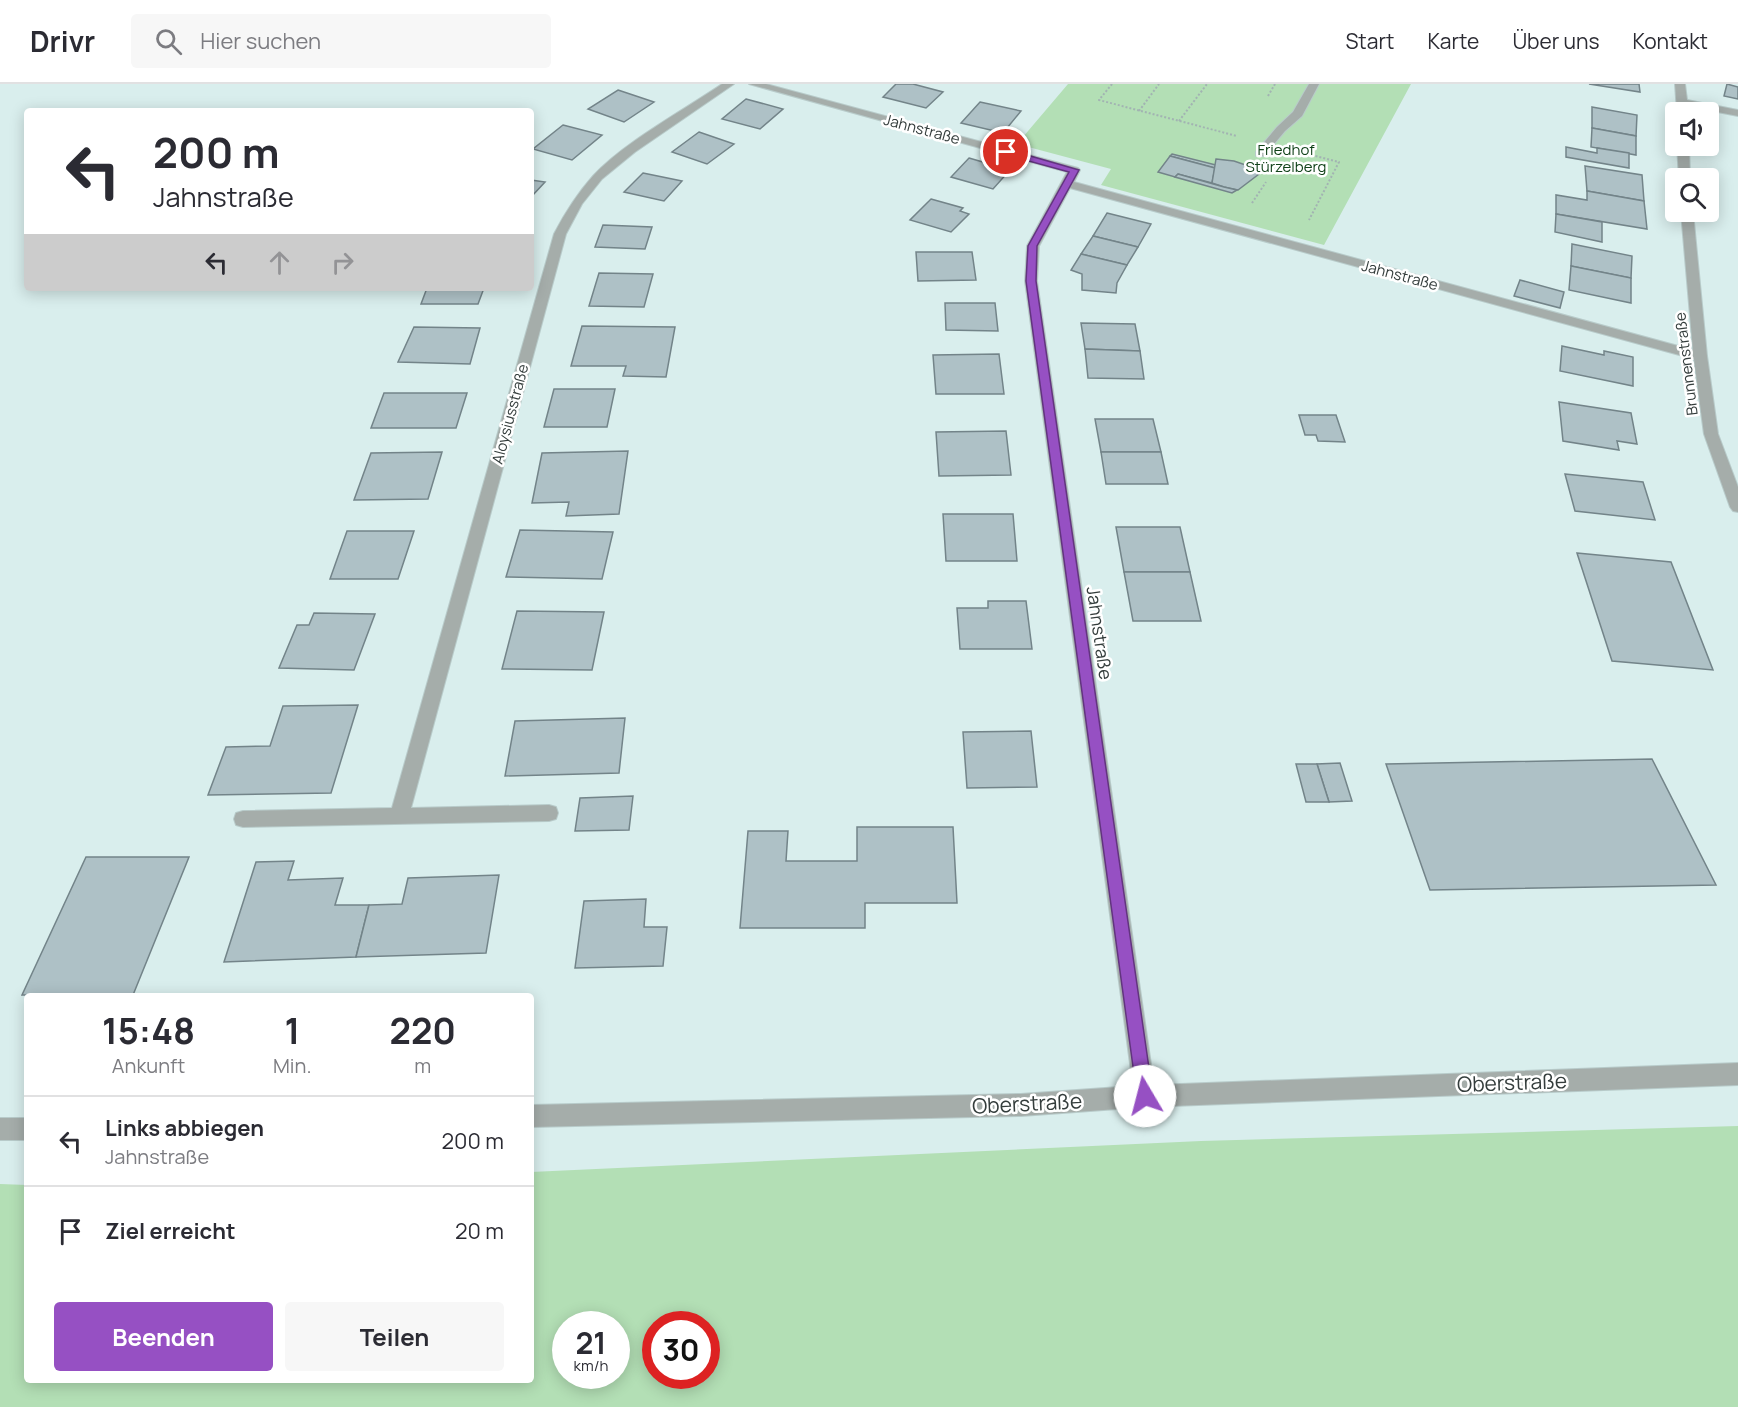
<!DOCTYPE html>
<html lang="de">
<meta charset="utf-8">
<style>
body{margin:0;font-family:Manrope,sans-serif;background:#f7f7f7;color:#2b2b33;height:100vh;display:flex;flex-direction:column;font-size:22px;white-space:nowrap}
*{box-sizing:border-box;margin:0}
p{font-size:20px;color:#7c7c81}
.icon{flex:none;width:33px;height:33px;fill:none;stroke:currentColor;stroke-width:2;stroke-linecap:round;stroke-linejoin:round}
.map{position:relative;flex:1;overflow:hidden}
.sheet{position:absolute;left:24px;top:909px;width:510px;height:390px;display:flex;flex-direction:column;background:#fff;border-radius:6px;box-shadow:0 3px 15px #0003}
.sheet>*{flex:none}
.banner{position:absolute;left:24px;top:24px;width:510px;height:183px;border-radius:6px;box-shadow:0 3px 15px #0003;background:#fff;color:#2b2b33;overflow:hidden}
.tools{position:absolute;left:1665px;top:18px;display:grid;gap:12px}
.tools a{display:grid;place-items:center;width:54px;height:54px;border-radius:6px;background:#fff;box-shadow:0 3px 15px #0003;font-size:30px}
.speed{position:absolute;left:552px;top:1227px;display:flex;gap:12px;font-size:30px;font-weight:700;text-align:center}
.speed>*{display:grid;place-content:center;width:78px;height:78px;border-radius:50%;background:#fff;box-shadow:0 3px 15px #0003;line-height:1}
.speed small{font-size:15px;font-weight:400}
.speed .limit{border:9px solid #d22;background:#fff;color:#111}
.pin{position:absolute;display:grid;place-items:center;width:51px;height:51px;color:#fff;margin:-26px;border:3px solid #fff;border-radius:50%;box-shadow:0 2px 6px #0007}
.me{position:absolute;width:66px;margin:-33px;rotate:352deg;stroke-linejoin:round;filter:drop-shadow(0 0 4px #0008)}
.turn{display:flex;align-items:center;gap:21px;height:126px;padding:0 30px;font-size:27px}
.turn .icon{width:78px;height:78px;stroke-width:2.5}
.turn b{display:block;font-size:42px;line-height:51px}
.lanes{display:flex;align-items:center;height:57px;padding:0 30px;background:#0003;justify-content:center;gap:30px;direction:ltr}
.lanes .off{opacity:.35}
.eta{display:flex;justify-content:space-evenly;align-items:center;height:102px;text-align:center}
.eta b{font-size:36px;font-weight:700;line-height:42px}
.primary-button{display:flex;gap:12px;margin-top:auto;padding:12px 30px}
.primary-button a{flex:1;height:69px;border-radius:6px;background:#9650c3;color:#fff;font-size:24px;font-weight:700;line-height:69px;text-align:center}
.primary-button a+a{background:#f7f7f7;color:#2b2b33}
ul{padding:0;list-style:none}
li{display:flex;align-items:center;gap:18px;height:90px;padding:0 30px;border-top:2px solid #e1e1e2}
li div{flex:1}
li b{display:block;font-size:22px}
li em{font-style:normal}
header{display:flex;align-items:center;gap:36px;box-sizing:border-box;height:84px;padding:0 30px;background:#fff;border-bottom:2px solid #e1e1e2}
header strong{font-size:28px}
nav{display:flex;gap:33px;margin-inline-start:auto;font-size:21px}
.search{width:420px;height:54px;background:#f7f7f7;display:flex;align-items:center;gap:15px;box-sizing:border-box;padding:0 21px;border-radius:6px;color:#7c7c81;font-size:22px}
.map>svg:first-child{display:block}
.green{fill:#b3dfb5;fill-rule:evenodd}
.building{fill:#aec1c6;stroke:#738489;stroke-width:1.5}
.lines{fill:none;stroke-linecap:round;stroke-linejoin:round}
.minor-casing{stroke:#b8cbca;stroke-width:2}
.path{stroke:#a2b3b2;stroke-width:2;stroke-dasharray:2 2;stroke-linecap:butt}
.minor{fill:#a5adaa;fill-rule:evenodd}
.route{fill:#9650c3;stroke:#62347f;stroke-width:1.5}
.labels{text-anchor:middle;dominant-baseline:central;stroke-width:5;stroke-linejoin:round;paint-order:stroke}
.far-street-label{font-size:15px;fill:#343d3c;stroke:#fff}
.far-park-label{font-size:15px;fill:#114219;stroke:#fff}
.street-label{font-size:18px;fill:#343d3c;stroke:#fff}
.near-street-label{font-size:21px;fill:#343d3c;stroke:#fff}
</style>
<header>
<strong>Drivr</strong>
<div class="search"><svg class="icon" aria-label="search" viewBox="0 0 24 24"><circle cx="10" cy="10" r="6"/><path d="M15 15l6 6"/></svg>Hier suchen</div>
<nav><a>Start</a><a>Karte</a><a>Über uns</a><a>Kontakt</a></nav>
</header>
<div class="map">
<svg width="1738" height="1323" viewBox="0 0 1738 1323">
<rect width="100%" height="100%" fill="#d9eeed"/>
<!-- green -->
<g class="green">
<path d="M1068,0h343l-87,161 -223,-60 10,-16 -94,-25z"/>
<path d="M1738,1042v281h-1738v-223l27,1v195h504v-208l670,-31zM566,1240h50v52h-50zM656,1240h50v52h-50z"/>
</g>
<!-- building -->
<g class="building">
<path d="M896,0h17l30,8 -17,16 -43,-11z"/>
<path d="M1589,0h50l1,8z"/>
<path d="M1727,0l11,3v12l-14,-3z"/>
<path d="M618,6l36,12 -30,20 -36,-13z"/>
<path d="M746,15l37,10 -23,20 -38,-10z"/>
<path d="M980,18l41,9 -18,22 -42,-10z"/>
<path d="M1592,23l45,8 -1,21 -44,-8z"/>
<path d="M563,41l39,10 -30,25 -39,-11z"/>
<path d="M1592,44l44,8v19l-45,-8z"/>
<path d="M699,48l35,12 -27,20 -35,-12z"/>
<path d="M1566,63l31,6v-5l32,5v15l-63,-11z"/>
<path d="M1172,70l44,11 -1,3 -45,-12z"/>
<path d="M1170,72l45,12 -3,15 -34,-9 -3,3 -17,-5z"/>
<path d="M969,74l41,12 -17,19 -42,-12z"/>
<path d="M1216,75l18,2 29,10 -25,19 -14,-3 -12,-4z"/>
<path d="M1585,82l57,9 2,26 -57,-10z"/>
<path d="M643,89l39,8 -18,20 -40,-9z"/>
<path d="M1178,90l46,13 13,3 -5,3 -57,-16z"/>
<path d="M531,96l14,2 -14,15z"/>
<path d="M1587,107l57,10 3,28 -91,-15v-19l31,5z"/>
<path d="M931,115l32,9 -3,3 9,3 -18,18 -41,-12z"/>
<path d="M1107,129l44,11 -13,23 -45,-11z"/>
<path d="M1556,130l46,8v20l-47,-10z"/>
<path d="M603,141l49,2 -7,22 -50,-2z"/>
<path d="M1093,152l45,11 -11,18 -46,-11z"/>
<path d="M1572,160l60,12 -1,22 -60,-12z"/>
<path d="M916,168h56l4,28 -58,1z"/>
<path d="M1081,170l46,11 -10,18 -1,10 -34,-3v-16l-11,-4z"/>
<path d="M1571,182l60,12v25l-62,-13z"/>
<path d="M599,189l54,1 -9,33 -55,-1z"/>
<path d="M1520,196l44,12 -4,16 -46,-12z"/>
<path d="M427,204h57l-6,16h-57z"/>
<path d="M945,219h50l3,28 -52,-1z"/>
<path d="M1081,239l54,1 5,27 -55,-2z"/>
<path d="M582,242l93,1 -9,50 -43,-1 3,-10h-55z"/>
<path d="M414,243l66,1 -10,36 -72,-2z"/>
<path d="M1562,262l42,9v-4l29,6v29l-73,-15z"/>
<path d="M1085,265l55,2 4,28 -56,-1z"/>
<path d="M999,270l5,40h-68l-3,-39z"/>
<path d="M554,305h61l-8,38h-63z"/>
<path d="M384,309h83l-11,35h-85z"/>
<path d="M1559,318l72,11 6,31 -20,-3 2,9 -56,-9z"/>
<path d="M1299,331h37l9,27 -27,-1 -2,-6h-11z"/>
<path d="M1095,335h58l8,33h-60z"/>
<path d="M1006,347l5,44 -72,1 -3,-44z"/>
<path d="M628,367l-9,63 -53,2 3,-14 -37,1 10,-50z"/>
<path d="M442,368l-14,47 -74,1 17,-47z"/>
<path d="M1101,368h60l7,32h-62z"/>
<path d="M1565,390l78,8 12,38 -80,-9z"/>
<path d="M943,430h70l4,47h-71z"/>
<path d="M1116,443h64l10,45h-66z"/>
<path d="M520,446l93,2 -11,47 -96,-2z"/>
<path d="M347,447h67l-16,48h-68z"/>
<path d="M1577,469l94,9 42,108 -101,-9z"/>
<path d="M1124,488h66l11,49h-68z"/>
<path d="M988,517h38l6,48h-72l-3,-41h31z"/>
<path d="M517,527l87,1 -12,58 -90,-1z"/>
<path d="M314,529l61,1 -21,56 -75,-2 18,-43h12z"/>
<path d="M358,621l-27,88 -123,2 18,-48 44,-1 13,-40z"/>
<path d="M625,634l-6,55 -114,3 10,-55z"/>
<path d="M1031,647l6,56 -70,1 -4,-56z"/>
<path d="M1652,675l64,126 -286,5 -44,-126z"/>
<path d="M1340,679l12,38 -23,1 -12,-38z"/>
<path d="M1296,680h21l12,38h-23z"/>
<path d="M633,712l-4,34 -54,1 5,-33z"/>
<path d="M857,743h96l4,76h-92v25h-125l8,-97h40l-2,30h71z"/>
<path d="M86,773h103l-56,138h-111z"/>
<path d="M294,777l-6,19 55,-2 -8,27h34l-13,52 -132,5 32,-100z"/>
<path d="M499,791l-13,78 -130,4 13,-52 33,-1 6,-26z"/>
<path d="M646,815l-2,28h23l-4,39 -88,2 9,-67z"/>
</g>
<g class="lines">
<!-- minor casing -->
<g class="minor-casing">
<g id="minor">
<path d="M722,0h12l-99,68 -33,27 -20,25 -16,30 -155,574 138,-3 7,2 2,6 -2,6 -7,2 -306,6 -7,-2 -2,-6 2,-6 7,-2 149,-3 162,-574c11,-21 23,-40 39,-58 30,-33 91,-66 129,-92z"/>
<path d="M749,0h17l312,84 2,2 -6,12 619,168 -12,-138h12l14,144 11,78 20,53v25l-5,-1 -3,-4 -26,-73 -10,-75 -624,-171 -31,58 -2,35 117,804 584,-22v22l-593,22 -124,9 -490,11v-22l490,-11 112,-8 -108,-805 2,-35 40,-74z"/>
<path d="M1309,0h10l-17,32 -17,15 -21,25h-8v-4l21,-25 16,-15z"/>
<path d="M1675,0h10l2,16 51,10v6l-51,-10v6h-10z"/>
<path d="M1677,62h12l1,32h-11z"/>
<rect x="0" y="1034" width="27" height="22"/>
</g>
</g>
<!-- path -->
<g class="path">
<path d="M1112,0l-13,16 138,36"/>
<path d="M1268,12l7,-12"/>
<path d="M1139,27l20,-27"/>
<path d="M1179,37l28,-37"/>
<path d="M1300,68l39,10 -30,58"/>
<path d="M1252,119l14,-21"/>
</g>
<!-- minor -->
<use href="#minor" class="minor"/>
</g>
<!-- route -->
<path class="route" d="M1006,65l73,21 -42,76 -1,35 117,815 -2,6 -6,2 -6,-2 -2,-6 -111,-815 2,-35 41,-74 -66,-18 -2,-2z"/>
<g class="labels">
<!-- far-street labels -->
<g class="far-street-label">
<text transform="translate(922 45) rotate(15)">Jahnstraße</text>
<text transform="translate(1400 191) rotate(15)">Jahnstraße</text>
<text transform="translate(1686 280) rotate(-97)">Brunnenstraße</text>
<text transform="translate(510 330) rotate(-75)">Aloysiusstraße</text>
</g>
<!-- far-park labels -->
<g class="far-park-label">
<text x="1286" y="65">Friedhof<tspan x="1286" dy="17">Stürzelberg</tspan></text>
</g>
<!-- street labels -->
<g class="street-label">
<text transform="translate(1100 549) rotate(82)">Jahnstraße</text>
</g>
<!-- near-street labels -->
<g class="near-street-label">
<text transform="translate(1512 998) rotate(-2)">Oberstraße</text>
<text transform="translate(1027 1019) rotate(-3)">Oberstraße</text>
</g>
</g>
</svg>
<div class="tools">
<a><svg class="icon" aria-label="sound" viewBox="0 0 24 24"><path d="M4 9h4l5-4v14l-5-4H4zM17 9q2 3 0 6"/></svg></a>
<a><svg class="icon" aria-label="search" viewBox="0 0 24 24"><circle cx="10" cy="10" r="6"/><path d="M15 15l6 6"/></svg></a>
</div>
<div class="speed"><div>21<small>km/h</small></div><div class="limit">30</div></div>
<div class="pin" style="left:1006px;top:68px;background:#d93025"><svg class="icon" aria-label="arrive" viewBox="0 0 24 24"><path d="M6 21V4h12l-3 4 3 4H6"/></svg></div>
<svg class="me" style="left:1145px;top:1012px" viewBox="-20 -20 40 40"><circle r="19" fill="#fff"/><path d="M0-13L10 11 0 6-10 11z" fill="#9650c3"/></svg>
<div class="banner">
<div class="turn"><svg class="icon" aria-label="left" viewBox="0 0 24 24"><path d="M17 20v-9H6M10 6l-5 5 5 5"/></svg><div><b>200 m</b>Jahnstraße</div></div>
<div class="lanes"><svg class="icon" aria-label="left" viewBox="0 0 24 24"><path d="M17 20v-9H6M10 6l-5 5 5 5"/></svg><svg class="icon off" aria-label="ahead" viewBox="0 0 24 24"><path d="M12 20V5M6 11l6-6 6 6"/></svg><svg class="icon off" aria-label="right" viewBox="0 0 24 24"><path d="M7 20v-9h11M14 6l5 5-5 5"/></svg></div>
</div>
<section class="sheet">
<div class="eta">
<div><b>15:48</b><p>Ankunft</p></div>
<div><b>1</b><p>Min.</p></div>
<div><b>220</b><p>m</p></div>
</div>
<ul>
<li><svg class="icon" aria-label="left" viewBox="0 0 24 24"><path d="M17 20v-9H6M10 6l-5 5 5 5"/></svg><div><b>Links abbiegen</b><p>Jahnstraße</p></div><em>200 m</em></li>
<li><svg class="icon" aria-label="arrive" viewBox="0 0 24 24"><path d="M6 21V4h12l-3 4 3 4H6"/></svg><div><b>Ziel erreicht</b></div><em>20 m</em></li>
</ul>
<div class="primary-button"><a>Beenden</a><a>Teilen</a></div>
</section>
</div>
